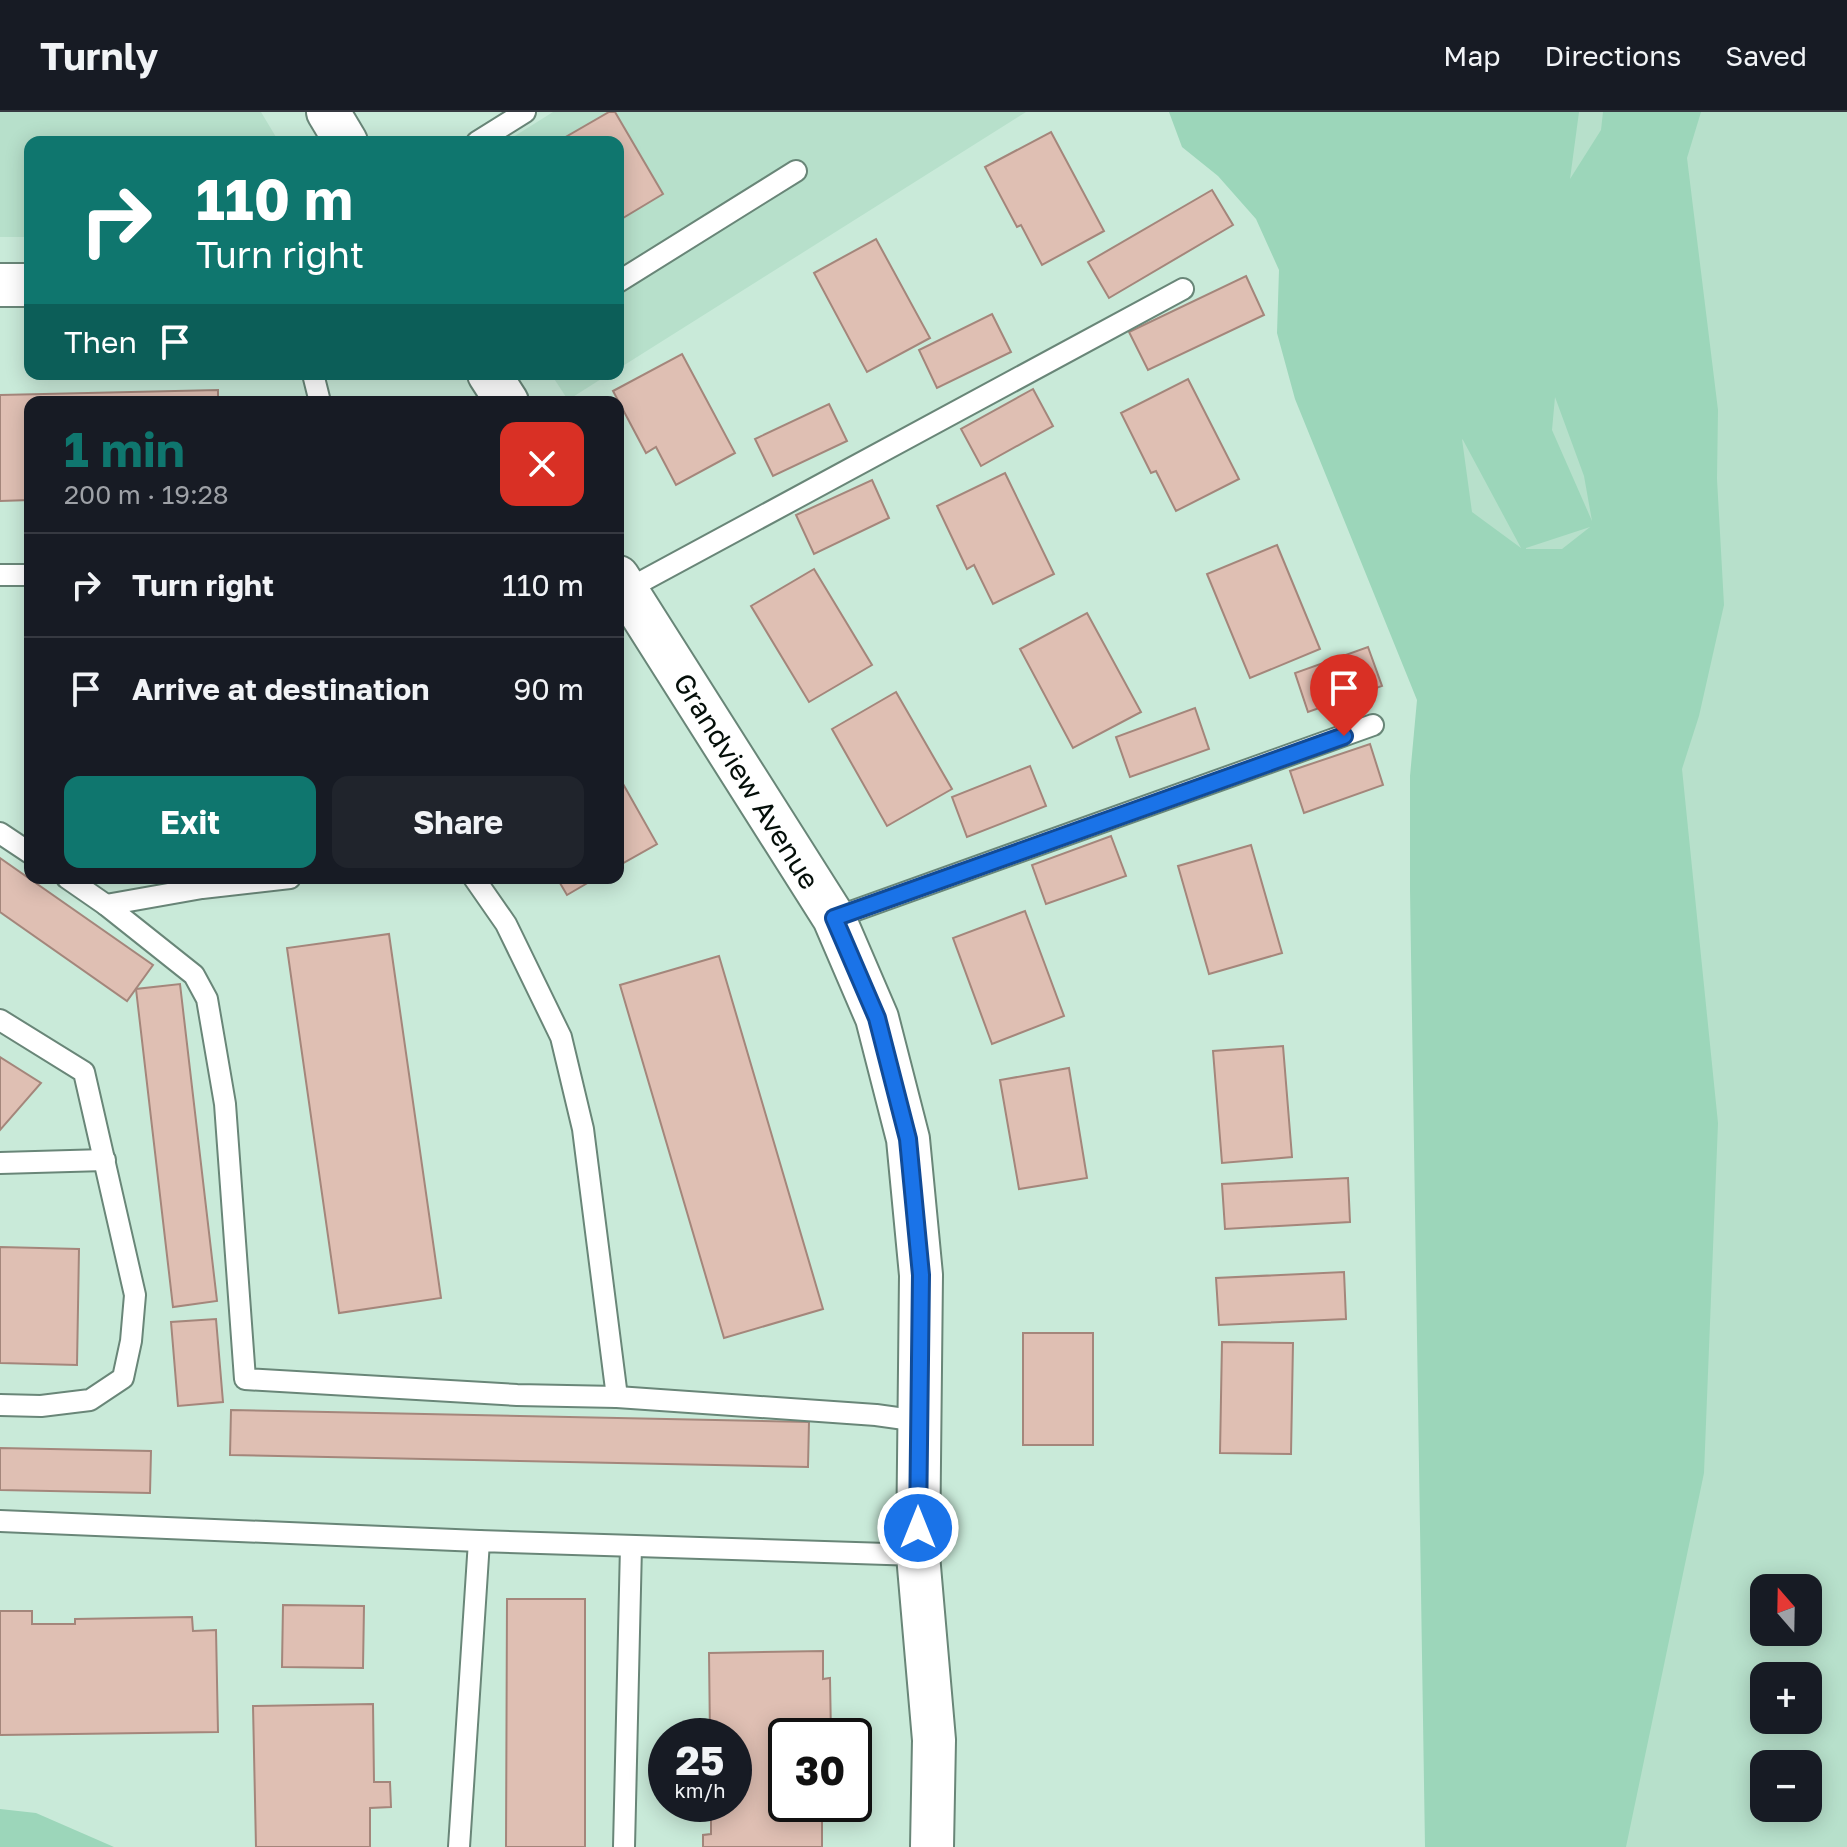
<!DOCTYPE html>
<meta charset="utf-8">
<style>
body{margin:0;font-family:"Golos Text",sans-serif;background:#20242c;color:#f1f3f6;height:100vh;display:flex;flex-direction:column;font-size:30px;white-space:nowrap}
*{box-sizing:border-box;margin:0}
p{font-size:26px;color:#9ea1a6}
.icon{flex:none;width:44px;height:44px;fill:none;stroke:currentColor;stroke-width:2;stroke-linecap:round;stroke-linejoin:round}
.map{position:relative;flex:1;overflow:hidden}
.drawer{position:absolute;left:24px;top:284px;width:600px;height:488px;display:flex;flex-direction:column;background:#171b24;border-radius:16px;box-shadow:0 4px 20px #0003}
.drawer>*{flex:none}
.guide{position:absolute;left:24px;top:24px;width:600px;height:244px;border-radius:16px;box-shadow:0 4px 20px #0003;background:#0f766e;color:#fff;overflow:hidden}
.needle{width:52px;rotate:340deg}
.tools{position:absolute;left:1750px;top:1462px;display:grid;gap:16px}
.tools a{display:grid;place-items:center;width:72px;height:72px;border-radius:16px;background:#171b24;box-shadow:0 4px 20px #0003;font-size:40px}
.speed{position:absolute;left:648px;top:1606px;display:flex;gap:16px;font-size:40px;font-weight:700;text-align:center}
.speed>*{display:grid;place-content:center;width:104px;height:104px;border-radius:50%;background:#171b24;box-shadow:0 4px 20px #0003;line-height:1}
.speed small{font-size:20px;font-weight:400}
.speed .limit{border:4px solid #111;border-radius:12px;background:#fff;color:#111}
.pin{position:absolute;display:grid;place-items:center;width:68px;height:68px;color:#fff;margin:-82px -34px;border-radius:50% 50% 50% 0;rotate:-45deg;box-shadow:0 0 8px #0007}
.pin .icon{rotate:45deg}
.me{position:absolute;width:88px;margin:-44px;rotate:0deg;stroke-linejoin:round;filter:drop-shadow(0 0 6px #0008)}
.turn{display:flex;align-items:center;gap:28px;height:168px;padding:0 40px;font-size:36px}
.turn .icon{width:104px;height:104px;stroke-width:2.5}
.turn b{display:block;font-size:56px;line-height:68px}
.then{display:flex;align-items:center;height:76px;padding:0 40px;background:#0003;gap:16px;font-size:30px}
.round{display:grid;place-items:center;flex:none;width:84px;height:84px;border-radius:16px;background:#20242c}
.summary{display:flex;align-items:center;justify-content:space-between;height:136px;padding:0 40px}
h1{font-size:48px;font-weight:700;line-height:60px;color:#0f766e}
.button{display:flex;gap:16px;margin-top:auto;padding:16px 40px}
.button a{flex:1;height:92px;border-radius:16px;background:#0f766e;color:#fff;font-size:32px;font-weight:700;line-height:92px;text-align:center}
.button a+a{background:#20242c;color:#f1f3f6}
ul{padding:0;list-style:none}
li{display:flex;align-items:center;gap:24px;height:104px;padding:0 40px;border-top:2px solid #363941}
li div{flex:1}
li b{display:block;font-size:30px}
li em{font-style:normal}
header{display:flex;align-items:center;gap:48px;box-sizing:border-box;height:112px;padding:0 40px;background:#171b24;border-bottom:2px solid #363941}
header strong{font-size:38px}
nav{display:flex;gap:44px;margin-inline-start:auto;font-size:28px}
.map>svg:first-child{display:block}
.built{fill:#b7e0cb;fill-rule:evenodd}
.green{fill:#9cd6ba;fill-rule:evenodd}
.building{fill:#dfbfb3;stroke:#a4867b;stroke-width:2}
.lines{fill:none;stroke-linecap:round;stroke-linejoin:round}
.service-casing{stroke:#698678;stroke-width:24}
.minor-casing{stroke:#698678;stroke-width:46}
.service{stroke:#fff;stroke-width:20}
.minor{stroke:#fff;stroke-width:42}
.route-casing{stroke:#114b97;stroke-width:20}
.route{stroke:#1a73e8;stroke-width:14}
.labels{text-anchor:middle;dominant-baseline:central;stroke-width:6;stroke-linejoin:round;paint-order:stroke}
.street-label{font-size:28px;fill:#040e09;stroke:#fff}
</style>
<header>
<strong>Turnly</strong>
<nav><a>Map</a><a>Directions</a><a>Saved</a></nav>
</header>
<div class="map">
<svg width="1847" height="1735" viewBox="0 0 1847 1735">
<rect width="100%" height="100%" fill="#c9ead9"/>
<!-- built -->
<g class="built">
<path d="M0,0h261l18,30h-249v95h-30z"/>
<path d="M553,0h473l-408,257v-227h-113z"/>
<path d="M1228,0h619v1735h-221l12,-569zM1764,1476h44v44h-44zM1764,1564h44v44h-44zM1764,1652h44v44h-44z"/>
<path d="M551,262h58l-41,26z"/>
</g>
<!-- green -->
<g class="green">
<path d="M1169,0h410l-9,67 31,-49 2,-18h98l-14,46 31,252 -1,69 7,126 -25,111 -17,53 36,354 -14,350 -78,374h-201l-15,-957v-114l7,-76 -122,-301 -18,-66 2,-63 -23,-51 -38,-43 -36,-29zM1555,285l29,79 8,45 -40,-91zM1462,327l1,1 58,108 -49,-36zM1590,415l-28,22h-36v-1z"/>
<path d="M0,1697l36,4 78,34h-114z"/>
</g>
<!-- building -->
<g class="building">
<path d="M609,0h6l48,82 -45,27v-79h-61z"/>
<path d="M1051,20l53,99 -62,34 -21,-40 -4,2 -32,-60z"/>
<path d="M1212,78l21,35 -124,73 -21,-36z"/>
<path d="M876,127l54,99 -63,34 -53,-99z"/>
<path d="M1246,164l18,39 -116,55 -19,-38z"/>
<path d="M992,202l19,38 -74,36 -18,-38z"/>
<path d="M682,242l53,99 -59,32 -20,-38 -10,6 -33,-62z"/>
<path d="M1188,267l51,100 -63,32 -20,-40 -5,2 -30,-60z"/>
<path d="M1033,277l20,37 -72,40 -20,-37z"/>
<path d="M218,278v12h-188v98l-30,1v-106z"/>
<path d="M829,292l18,37 -74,35 -18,-37z"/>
<path d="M1005,361l49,101 -61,30 -19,-39 -7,4 -30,-63z"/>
<path d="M872,368l17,38 -75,36 -18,-39z"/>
<path d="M1277,433l43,104 -70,29 -43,-104z"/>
<path d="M814,457l58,96 -63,37 -58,-96z"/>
<path d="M1087,501l54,99 -68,36 -53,-99z"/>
<path d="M1368,535l14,39 -74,26 -13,-39z"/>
<path d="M896,580l56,97 -65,37 -55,-97z"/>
<path d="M1195,596l14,41 -79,28 -14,-40z"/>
<path d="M1370,632l13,41 -79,28 -14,-42z"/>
<path d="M1030,654l16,40 -79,31 -15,-40z"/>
<path d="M618,663l39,69 -39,22z"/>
<path d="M1111,724l15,40 -80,28 -14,-39z"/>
<path d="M1251,733l31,108 -73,21 -31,-108z"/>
<path d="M0,746l153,107 -26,36 -127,-89z"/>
<path d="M557,766h39l-29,17z"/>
<path d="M1025,799l39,105 -72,28 -39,-106z"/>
<path d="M389,822l52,364 -102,15 -52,-365z"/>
<path d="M719,844l104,353 -99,29 -104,-353z"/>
<path d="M180,872l37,317 -44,6 -37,-318z"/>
<path d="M1283,934l9,111 -70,6 -9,-112z"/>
<path d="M0,945l41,26 -41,47z"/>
<path d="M1069,956l18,110 -68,11 -19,-109z"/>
<path d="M1348,1066l2,44 -125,7 -3,-45z"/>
<path d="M0,1135l79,2 -2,116 -77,-2z"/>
<path d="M1344,1160l2,47 -127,6 -3,-47z"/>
<path d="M216,1207l7,83 -45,4 -7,-84z"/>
<rect x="1023" y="1221" width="70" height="112"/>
<path d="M1222,1230l71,1 -2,111 -71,-1z"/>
<path d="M231,1298l578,12 -1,45 -578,-12z"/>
<path d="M0,1336l151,3 -1,42 -150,-3z"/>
<path d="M507,1487h78v248h-79z"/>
<path d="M283,1493l81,1 -1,62 -81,-1z"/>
<path d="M0,1499h32v13h43v-5l117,-2 1,14 23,-1 2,102 -218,3z"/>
<path d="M823,1539v28l7,-1 1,58h-45v68h36v43h-119v-12l8,-1v-30h23v-68h-24l-1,-83z"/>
<path d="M373,1592l1,78h16l1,25 -21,1v39h-114l-3,-141z"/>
</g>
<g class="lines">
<!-- service casing -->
<g class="service-casing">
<g id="service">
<path d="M477,30l48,-30"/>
<path d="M618,170l178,-111"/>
<path d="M313,262l7,28"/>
<path d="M0,463h30"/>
<path d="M626,478l557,-301"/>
<path d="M0,721l30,20"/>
<path d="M67,766l39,27 96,-17 88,-10"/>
<path d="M474,766l32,46 55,113 22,92 34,268"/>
<path d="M106,793l88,70 13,24 18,105 20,275 272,16 100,2 259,18 43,6"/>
<path d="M834,806l539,-193"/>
<path d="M0,908l84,52 51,223 -4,46 -8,37 -33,22 -49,6 -41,-1"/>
<path d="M0,1051l105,-3"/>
<path d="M0,1409l479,20"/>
<path d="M459,1735l20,-306 439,14"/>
<path d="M624,1735l7,-301"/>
</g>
</g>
<!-- minor casing -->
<g class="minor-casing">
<g id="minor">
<path d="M328,0l18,30"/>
<path d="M0,173h30"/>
<path d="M489,262l18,28"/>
<path d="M618,465l216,341 43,100 31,121 13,136 -3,280 16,185 -2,107"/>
</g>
</g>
<!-- service -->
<use href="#service" class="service"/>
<!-- minor -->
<use href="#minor" class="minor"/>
</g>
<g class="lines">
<!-- route casing -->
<g class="route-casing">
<path id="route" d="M918,1416l3,-253 -13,-136 -31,-121 -43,-100 510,-182"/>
</g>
<!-- route -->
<use href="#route" class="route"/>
</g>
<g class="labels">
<!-- street labels -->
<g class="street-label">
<text transform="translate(747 669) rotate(58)">Grandview Avenue</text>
</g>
</g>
</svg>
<div class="tools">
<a><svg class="needle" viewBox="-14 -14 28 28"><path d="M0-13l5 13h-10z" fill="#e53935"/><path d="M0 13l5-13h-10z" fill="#9ea1a6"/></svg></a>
<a>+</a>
<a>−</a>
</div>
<div class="speed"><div>25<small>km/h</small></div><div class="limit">30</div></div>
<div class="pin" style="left:1344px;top:624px;background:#d93025"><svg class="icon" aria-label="arrive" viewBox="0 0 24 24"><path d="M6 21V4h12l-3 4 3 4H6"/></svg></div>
<svg class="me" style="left:918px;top:1416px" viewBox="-20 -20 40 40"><circle r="17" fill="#1a73e8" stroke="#fff" stroke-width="3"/><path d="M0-11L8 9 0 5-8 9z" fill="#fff"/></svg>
<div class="guide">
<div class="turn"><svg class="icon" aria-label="right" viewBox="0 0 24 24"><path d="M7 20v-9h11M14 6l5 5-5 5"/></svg><div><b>110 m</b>Turn right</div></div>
<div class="then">Then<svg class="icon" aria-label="arrive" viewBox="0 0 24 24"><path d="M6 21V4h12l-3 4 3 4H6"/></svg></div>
</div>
<section class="drawer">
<div class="summary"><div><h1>1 min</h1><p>200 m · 19:28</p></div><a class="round" style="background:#d93025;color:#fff"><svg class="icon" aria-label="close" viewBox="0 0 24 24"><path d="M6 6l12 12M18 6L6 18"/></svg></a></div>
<ul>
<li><svg class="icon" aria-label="right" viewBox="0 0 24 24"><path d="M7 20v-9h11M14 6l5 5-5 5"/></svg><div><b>Turn right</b></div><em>110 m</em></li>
<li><svg class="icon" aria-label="arrive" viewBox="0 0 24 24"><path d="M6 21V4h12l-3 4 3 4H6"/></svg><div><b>Arrive at destination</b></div><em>90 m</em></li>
</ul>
<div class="button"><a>Exit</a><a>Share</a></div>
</section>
</div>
